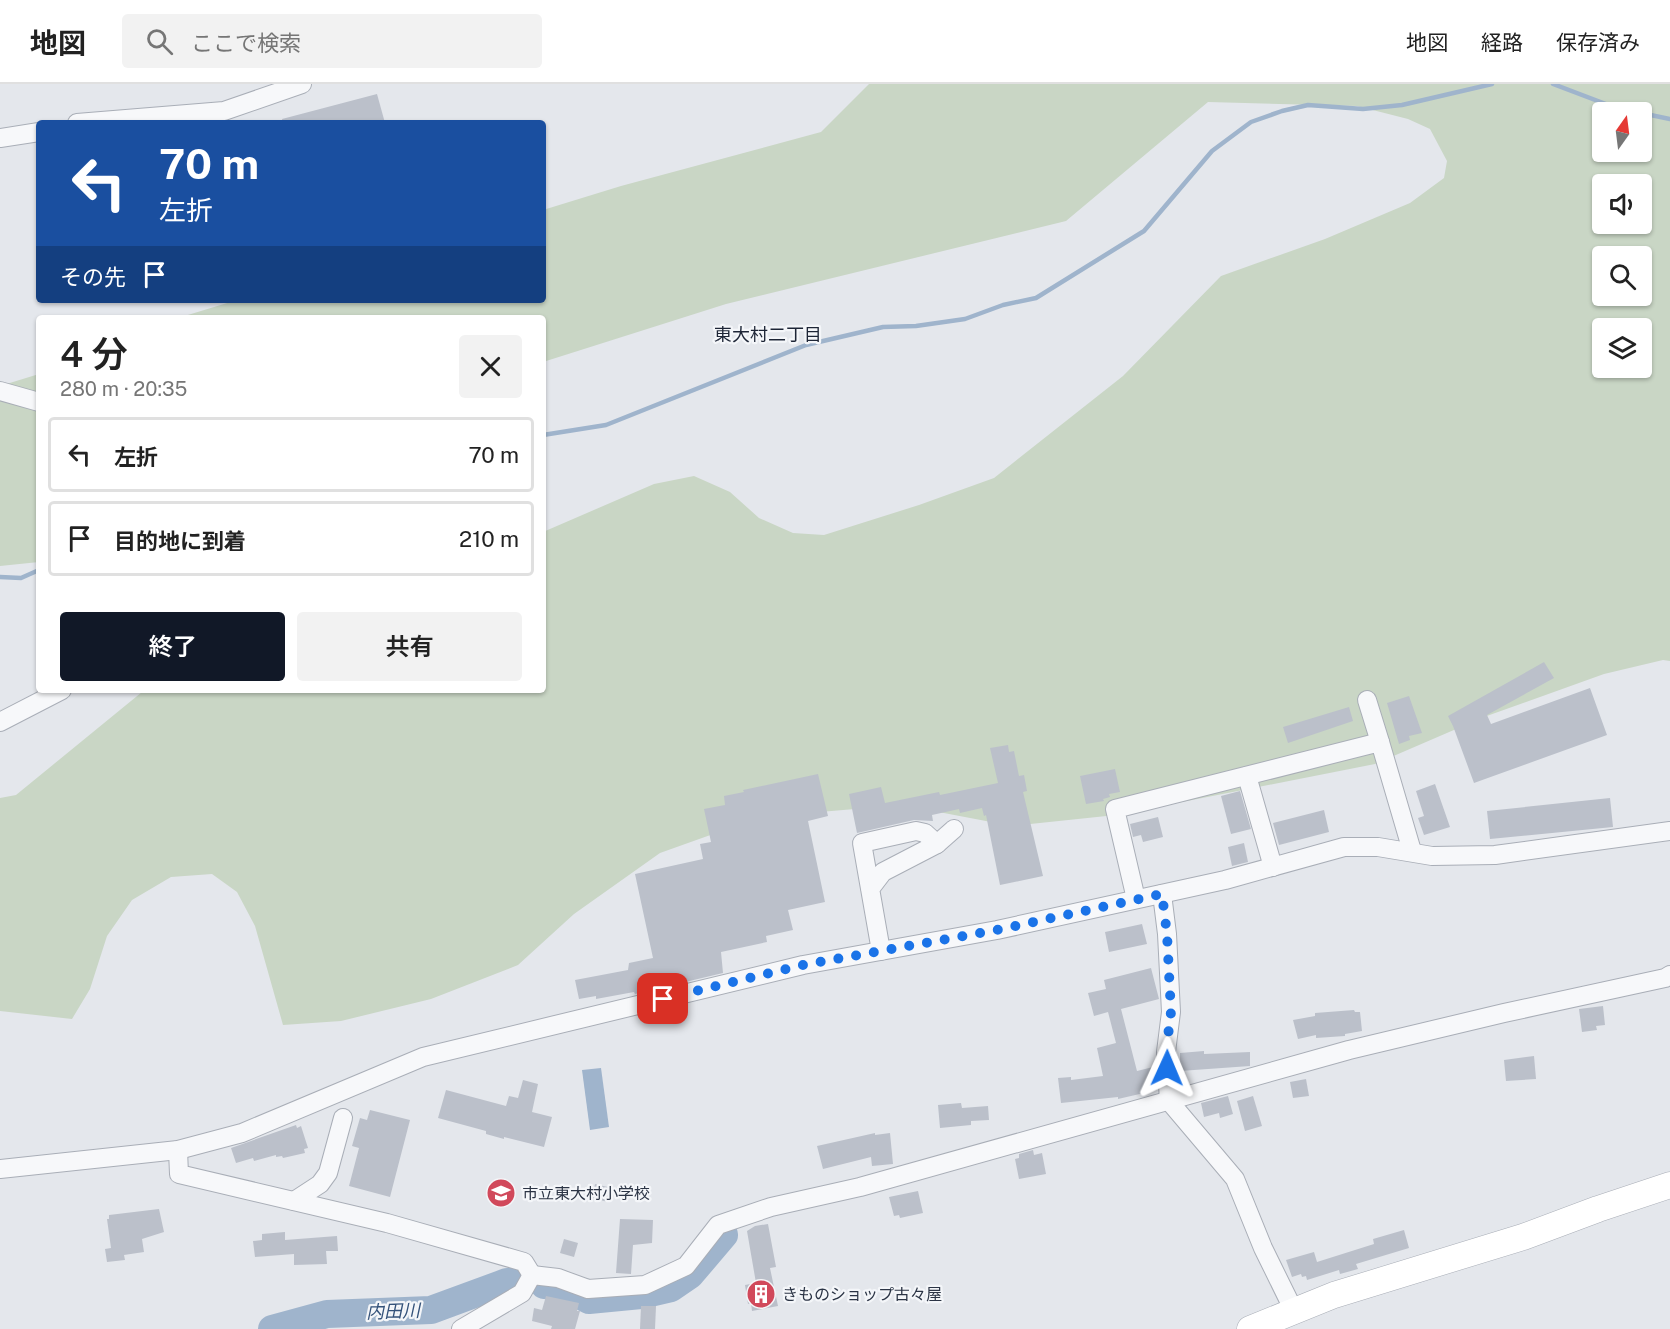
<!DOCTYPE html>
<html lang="ja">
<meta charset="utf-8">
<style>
body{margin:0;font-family:"Public Sans","Noto Sans JP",sans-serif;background:#f2f2f2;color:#222;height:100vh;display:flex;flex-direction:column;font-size:22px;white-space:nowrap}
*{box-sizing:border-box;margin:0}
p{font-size:20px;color:#767676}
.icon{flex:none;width:33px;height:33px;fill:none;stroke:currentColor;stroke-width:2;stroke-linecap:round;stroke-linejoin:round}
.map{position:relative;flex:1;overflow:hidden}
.details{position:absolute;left:36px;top:231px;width:510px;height:378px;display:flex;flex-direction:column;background:#fff;border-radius:6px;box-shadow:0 2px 4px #0004}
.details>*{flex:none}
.guide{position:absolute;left:36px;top:36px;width:510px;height:183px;border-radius:6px;box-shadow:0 2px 4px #0004;background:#1a4fa0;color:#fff;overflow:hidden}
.needle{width:39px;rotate:14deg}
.fabs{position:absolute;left:1592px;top:18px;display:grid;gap:12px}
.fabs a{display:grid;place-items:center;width:60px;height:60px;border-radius:6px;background:#fff;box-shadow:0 2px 4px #0004;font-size:30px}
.pin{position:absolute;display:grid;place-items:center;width:51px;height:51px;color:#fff;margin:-26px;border-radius:12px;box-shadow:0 3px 9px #0006}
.me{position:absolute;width:66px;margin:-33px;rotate:1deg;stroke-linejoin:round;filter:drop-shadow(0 0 4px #0008)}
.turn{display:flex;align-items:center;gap:21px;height:126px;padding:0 24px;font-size:27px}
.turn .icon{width:78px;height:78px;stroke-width:2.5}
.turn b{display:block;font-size:42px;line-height:51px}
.then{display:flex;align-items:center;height:57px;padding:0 24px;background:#0003;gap:12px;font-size:22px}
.round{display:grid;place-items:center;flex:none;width:63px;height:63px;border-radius:6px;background:#f2f2f2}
.headline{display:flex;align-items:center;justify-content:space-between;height:102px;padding:0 24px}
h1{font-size:36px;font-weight:600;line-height:45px}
.primary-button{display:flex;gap:12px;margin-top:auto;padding:12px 24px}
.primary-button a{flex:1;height:69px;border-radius:6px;background:#111827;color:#fff;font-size:24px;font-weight:600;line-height:69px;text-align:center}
.primary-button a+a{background:#f2f2f2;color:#222}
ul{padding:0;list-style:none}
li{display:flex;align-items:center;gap:18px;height:75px;margin:0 12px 9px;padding:0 12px;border:3px solid #e0e0e0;border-radius:6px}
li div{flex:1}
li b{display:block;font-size:22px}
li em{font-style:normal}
header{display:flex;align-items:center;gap:36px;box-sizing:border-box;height:84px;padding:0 30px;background:#fff;border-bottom:2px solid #e0e0e0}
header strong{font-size:28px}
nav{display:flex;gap:33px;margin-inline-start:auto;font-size:21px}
.search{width:420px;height:54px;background:#f2f2f2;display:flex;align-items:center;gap:15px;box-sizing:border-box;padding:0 21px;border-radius:6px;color:#767676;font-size:22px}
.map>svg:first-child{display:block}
.green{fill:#c9d6c5;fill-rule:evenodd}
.water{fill:#9fb4cc}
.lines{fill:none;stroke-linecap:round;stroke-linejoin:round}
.stream{stroke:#9fb4cc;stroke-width:4.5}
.river{stroke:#9fb4cc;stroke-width:28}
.building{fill:#bbc0ca}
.street-casing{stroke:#a9aeb7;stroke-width:20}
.secondary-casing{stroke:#a9aeb7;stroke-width:27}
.street{stroke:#f7f8fa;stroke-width:18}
.secondary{stroke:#fff;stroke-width:26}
.route{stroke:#1a73e8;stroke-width:10;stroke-dasharray:0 18}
.labels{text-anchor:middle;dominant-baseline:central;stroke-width:4.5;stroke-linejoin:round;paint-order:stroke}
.poi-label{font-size:16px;fill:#2b3445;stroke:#f4f6f9;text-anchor:start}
.neighbourhood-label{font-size:18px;fill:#1d2536;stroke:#f4f6f9}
.water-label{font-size:18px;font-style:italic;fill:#34527a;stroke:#f4f6f9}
</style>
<header>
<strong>地図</strong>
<div class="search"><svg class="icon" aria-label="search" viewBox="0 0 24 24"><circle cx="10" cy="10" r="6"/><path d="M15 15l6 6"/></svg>ここで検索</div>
<nav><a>地図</a><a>経路</a><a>保存済み</a></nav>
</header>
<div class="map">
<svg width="1670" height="1245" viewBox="0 0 1670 1245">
<rect width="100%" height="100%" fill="#e4e7ec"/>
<!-- green -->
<g class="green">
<path d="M869,0h801v577l-7,-1 -59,14 -120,43 -109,47 -259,51 -104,11 -110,-21 -94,8 -92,20 -56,20 -86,61 -56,51 -87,34 -90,22 -58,4 -28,-99 -18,-34 -25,-18 -41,3 -39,23 -25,36 -17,53 -18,30 -72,-8v-213l16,-3 126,-103 5,-2h396v-158l111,-48 40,-8 36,16 29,26 34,15 31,2 95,-30 75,-27 129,-102 98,-100 104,-37 85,-36 34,-25 3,-17 -17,-32 -22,-10 -51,-13 -149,-4 -142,119 -340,83 -183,58v-44h-365l59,-18h306v-90l78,-24 200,-54zM1602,28h39v40h-39zM1602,100h39v40h-39zM1602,172h39v40h-39zM1602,244h39v40h-39z"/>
<path d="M39,290v188l-39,4v-180z"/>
</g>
<!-- water -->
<path class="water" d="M601,984l8,59 -19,3 -8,-60z"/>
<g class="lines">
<!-- stream -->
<g class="stream">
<path d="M1553,0l58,22 30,6"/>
<path d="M1641,29l29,6"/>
<path d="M543,351l63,-10 200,-80 77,-18 33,-1 49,-7 38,-14 33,-7 108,-67 68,-80 39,-29 31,-11 26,-6 55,4 39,-4 90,-21"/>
<path d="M0,493l21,1 18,-8"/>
</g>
<!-- river -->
<g class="river">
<path d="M544,1201l18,1 27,14 52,-5 30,-7 19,-13 34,-40"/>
<path d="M272,1245l55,-15 104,-4 76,-28h5"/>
</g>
</g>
<!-- building -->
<g class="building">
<path d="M377,10l8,29h-102l-1,-4z"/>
<path d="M1544,578l10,16 -67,37 4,9 99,-36 17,47 -133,48 -21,-57 -5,-10z"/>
<path d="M1409,612l13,37 -13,3 1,4 -11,4 -12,-41z"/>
<path d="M1349,623l4,14 -65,22 -5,-16z"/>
<path d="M1008,661l1,7 5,-1 5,25 5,-1 3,16 -4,1 20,84 -43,9 -14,-70 -2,1 -2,-8 -22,5 -1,-4 -27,6 1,6 -19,-1 -57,13 -8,-39 32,-7 4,16 54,-11 1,3 58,-12 -8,-35z"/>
<path d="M1115,685l5,23 -11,2 1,3 -7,2 1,2 -18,3 -6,-28z"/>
<path d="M818,690l10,42 -20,5 17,81 -37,8 5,20 -27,6 1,6 -46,10 2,21 -88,21 -1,-2 -38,7v-3l-17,3 -4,-19 53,-10 1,-7 24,-5 -18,-84 68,-15 -3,-15 11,-2 -7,-33 21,-4 -1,-9 20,-4 -1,-2z"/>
<path d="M1435,700l15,43 -26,8 -6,-17 6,-2 -8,-25z"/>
<path d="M1240,707l11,38 -20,5 -10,-38z"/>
<path d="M1610,714l3,29 -123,12 -3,-28z"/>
<path d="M1324,726l5,22 -50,13 -6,-22z"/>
<path d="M1158,733l5,20 -20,5 -2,-7 -8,2 -3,-13z"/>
<path d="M1244,759l4,19 -16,4 -4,-19z"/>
<path d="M1142,840l5,20 -38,8 -4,-20z"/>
<path d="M1151,884l8,31 -38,10 16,62 16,-4 4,23 -39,9v-2l-57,6 -3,-25 13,-1v3l32,-4 -6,-28 19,-5 -8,-31 -14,4 -6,-23 18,-4 -2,-9z"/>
<path d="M1603,922l2,19 -9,1 1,4 -15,2 -3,-23z"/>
<path d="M1354,926l1,2h5l2,19 -17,3v2l-29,2v-3l-18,4 -5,-19 22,-4v-3z"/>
<path d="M1204,967v3l46,-2v14l-70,5v-18z"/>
<path d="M1534,972l2,23 -30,2 -2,-21z"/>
<path d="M1306,995l3,17 -16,2 -3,-16z"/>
<path d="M523,996l15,4 -6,28 20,5 -8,30 -40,-10v2l-18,-5v-3l-48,-13 8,-28 60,16 3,-10 9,2z"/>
<path d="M1228,1012l5,18 -13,4 -1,-5 -15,4 -3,-14z"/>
<path d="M1253,1012l9,30 -17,5 -8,-30z"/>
<path d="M961,1019l1,5 26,-2 1,14 -18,1v4l-31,3 -2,-23z"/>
<path d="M370,1026l40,10 -20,77 -41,-11 10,-38 -7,-2 8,-28 7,2z"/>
<path d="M296,1041l1,3 4,-2 7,22 -4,1 1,4 -22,5 -1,-2 -6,1v-2l-22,6 -1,-3 -17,5 -5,-15z"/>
<path d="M875,1049v2l15,-2 3,31 -21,2 -1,-9 -48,12 -6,-23z"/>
<path d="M1033,1066l1,5 8,-2 4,21 -27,5 -4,-20 4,-1v-4z"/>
<path d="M595,1100l17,4 -4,14 -16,-4z"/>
<path d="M918,1107l5,22 -23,5 -1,-3 -5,1 -5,-19z"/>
<path d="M159,1125l5,23 -22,7 2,13 -20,3 1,5 -18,2 -2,-13 6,-1 -4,-29h2v-4z"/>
<path d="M620,1135l33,1 -1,23 -19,2 -2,29 -15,-1z"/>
<path d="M768,1140l8,43 -6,1 8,38 -26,5 -1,-8 -3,1 -3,-19 11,-2 -9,-52 8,-5z"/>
<path d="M1404,1146l5,18 -53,16 2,5 -18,5 -1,-4 -32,10 -1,-4 -4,1 -1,-3 -9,3 -6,-17 28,-8 3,10 57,-18 -1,-5z"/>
<path d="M285,1148v8l52,-4 1,15h-12l1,13 -33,1v-11l-39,3 -2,-16 9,-1v-6z"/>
<path d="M564,1155l14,4 -4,14 -14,-4z"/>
<path d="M546,1212l33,7 -2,8h3l-5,18h-24l1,-3 -20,-5 2,-13 8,2z"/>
<path d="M641,1222h15l-1,23h-15z"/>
</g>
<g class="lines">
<!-- street casing -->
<g class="street-casing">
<g id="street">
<path d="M77,39l147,-12 78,-27"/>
<path d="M0,54l39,-6"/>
<path d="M0,307l39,11"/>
<path d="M1367,616l13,42"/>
<path d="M0,638l62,-32"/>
<path d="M1247,692l26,91"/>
<path d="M937,760l17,-15"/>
<path d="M870,805l13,-17 54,-28 -12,-11 -9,-2 -54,12 19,108"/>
<path d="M1162,810l5,40 4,78 -5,40 3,49 66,78 28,69 31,63"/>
<path d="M1136,815l-21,-90 265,-67 32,109"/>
<path d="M178,1066l1,24 208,49 137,39 8,13"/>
<path d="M0,1085l178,-19 64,-17 181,-76 380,-92 194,-35 228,-50 119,-33h34l54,9 63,-1 175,-24"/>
<path d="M294,1117l26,-17 8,-11 15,-55"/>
<path d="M532,1191l26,3 30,11 57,-4 41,-19 32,-41 53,-18 89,-20 489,-137 155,-37 161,-35 5,-3"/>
<path d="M461,1245l61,-36 10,-18"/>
</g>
</g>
<!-- secondary casing -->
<g class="secondary-casing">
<path id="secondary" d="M1250,1245l84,-34 189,-58 75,-28 72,-24"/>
</g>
<!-- street -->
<use href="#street" class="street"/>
<!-- secondary -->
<use href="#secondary" class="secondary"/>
</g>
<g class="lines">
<!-- route -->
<path class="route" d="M663,915l140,-34 194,-35 165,-36 5,40 4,78 -5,40 1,16"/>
</g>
<!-- icons -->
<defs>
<g id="school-disc" transform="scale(1.5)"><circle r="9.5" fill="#d1495b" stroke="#f4f6f9"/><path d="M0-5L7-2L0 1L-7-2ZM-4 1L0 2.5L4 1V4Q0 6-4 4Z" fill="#fff"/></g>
<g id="building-disc" transform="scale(1.5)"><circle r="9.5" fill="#d1495b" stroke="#f4f6f9"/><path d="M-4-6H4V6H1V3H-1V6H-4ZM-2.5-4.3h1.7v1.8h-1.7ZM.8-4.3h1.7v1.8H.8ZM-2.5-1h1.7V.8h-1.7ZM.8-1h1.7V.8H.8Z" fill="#fff"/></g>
</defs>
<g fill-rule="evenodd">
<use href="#school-disc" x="501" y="1109"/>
<use href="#building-disc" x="761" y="1210"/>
</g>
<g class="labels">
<!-- poi labels -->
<g class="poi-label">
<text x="522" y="1109">市立東大村小学校</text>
<text x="782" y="1210">きものショップ古々屋</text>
</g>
<!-- neighbourhood labels -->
<g class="neighbourhood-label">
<text x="768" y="250">東大村二丁目</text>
</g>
<!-- water labels -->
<g class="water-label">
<text transform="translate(393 1227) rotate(-2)">内田川</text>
</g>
</g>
</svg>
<div class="fabs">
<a><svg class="needle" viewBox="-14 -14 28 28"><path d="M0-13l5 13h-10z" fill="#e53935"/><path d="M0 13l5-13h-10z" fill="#767676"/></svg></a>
<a><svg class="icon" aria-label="sound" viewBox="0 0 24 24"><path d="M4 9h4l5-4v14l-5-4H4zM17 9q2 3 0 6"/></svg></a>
<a><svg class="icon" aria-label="search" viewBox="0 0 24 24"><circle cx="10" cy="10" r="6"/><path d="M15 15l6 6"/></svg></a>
<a><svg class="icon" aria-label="layers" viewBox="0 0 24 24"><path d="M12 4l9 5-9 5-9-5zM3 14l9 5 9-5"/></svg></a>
</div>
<div class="pin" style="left:663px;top:915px;background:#d93025"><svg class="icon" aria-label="arrive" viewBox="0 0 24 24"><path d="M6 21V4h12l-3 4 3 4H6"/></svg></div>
<svg class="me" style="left:1167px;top:984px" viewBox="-20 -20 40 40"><path d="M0-17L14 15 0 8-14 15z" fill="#1a73e8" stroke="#fff" stroke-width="4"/></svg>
<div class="guide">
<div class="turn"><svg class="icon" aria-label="left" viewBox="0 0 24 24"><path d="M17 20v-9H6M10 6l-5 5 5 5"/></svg><div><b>70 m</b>左折</div></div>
<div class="then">その先<svg class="icon" aria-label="arrive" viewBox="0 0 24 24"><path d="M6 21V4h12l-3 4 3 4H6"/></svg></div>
</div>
<section class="details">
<div class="headline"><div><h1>4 分</h1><p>280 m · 20:35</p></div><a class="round"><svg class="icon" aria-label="close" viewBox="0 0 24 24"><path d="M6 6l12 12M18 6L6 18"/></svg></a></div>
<ul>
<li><svg class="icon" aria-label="left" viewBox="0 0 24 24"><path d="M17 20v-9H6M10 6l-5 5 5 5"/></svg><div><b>左折</b></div><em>70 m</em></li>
<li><svg class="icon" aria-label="arrive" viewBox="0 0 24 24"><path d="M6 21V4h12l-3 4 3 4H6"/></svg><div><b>目的地に到着</b></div><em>210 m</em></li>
</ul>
<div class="primary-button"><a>終了</a><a>共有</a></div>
</section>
</div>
